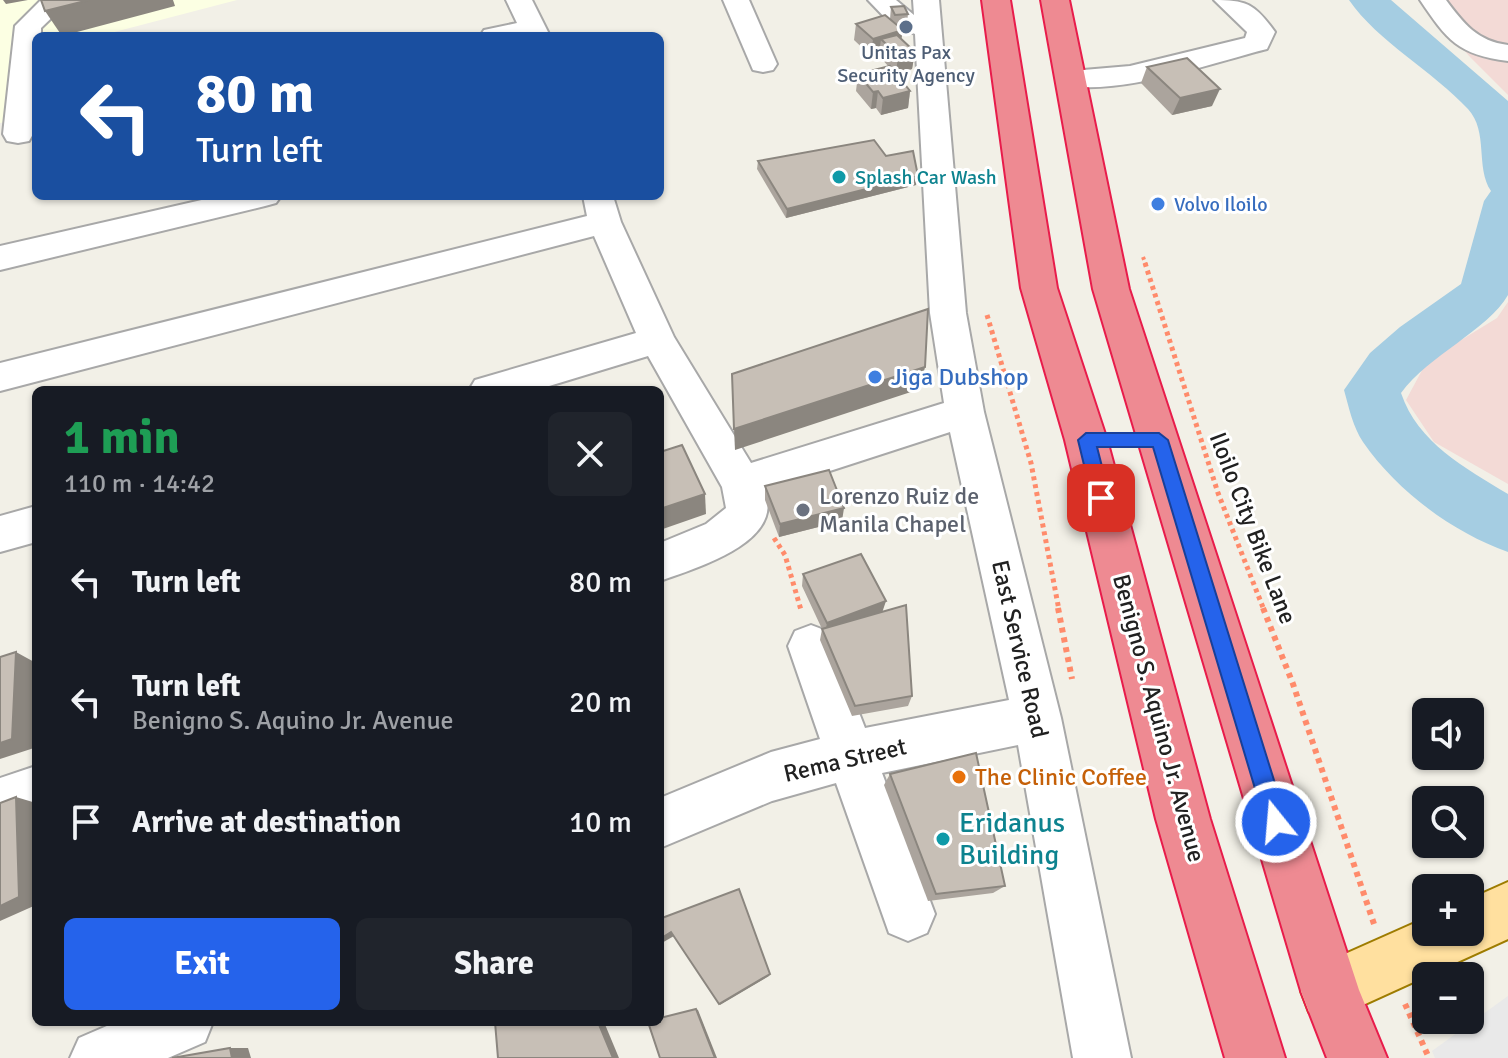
<!DOCTYPE html>
<meta charset="utf-8">
<style>
body{margin:0;font-family:Signika,sans-serif;background:#20242c;color:#f1f3f6;height:100vh;display:flex;flex-direction:column;font-size:30px;white-space:nowrap}
*{box-sizing:border-box;margin:0}
p{font-size:26px;color:#9ea1a6}
.icon{flex:none;width:44px;height:44px;fill:none;stroke:currentColor;stroke-width:2;stroke-linecap:round;stroke-linejoin:round}
.map{position:relative;flex:1;overflow:hidden}
.drawer{position:absolute;left:32px;top:386px;width:632px;height:640px;display:flex;flex-direction:column;background:#171b24;border-radius:12px;box-shadow:0 2px 6px #0004}
.drawer>*{flex:none}
.guide{position:absolute;left:32px;top:32px;width:632px;height:168px;border-radius:12px;box-shadow:0 2px 6px #0004;background:#1a4fa0;color:#fff;overflow:hidden}
.controls{position:absolute;left:1412px;top:698px;display:grid;gap:16px}
.controls a{display:grid;place-items:center;width:72px;height:72px;border-radius:12px;background:#171b24;box-shadow:0 2px 6px #0004;font-size:40px}
.pin{position:absolute;display:grid;place-items:center;width:68px;height:68px;color:#fff;margin:-34px;border-radius:16px;box-shadow:0 4px 12px #0006}
.me{position:absolute;width:88px;margin:-44px;rotate:343deg;stroke-linejoin:round;filter:drop-shadow(0 0 6px #0008)}
.turn{display:flex;align-items:center;gap:28px;height:168px;padding:0 32px;font-size:36px}
.turn .icon{width:104px;height:104px;stroke-width:2.5}
.turn b{display:block;font-size:56px;line-height:68px}
.round{display:grid;place-items:center;flex:none;width:84px;height:84px;border-radius:12px;background:#20242c}
.headline{display:flex;align-items:center;justify-content:space-between;height:136px;padding:0 32px}
h1{font-size:48px;font-weight:800;line-height:60px;color:#1e9e55}
.cta{display:flex;gap:16px;margin-top:auto;padding:16px 32px}
.cta a{flex:1;height:92px;border-radius:12px;background:#2563eb;color:#fff;font-size:32px;font-weight:800;line-height:92px;text-align:center}
.cta a+a{background:#20242c;color:#f1f3f6}
ul{padding:0;list-style:none}
li{display:flex;align-items:center;gap:24px;height:120px;padding:0 32px}
li div{flex:1}
li b{display:block;font-size:30px}
li em{font-style:normal}
.map>svg:first-child{display:block}
.commercial{fill:#f3dad6}
.education{fill:#fcffe3}
.parking{fill:#e9e9e9}
.lines{fill:none;stroke-linecap:round;stroke-linejoin:round}
.river{fill:#a5cde2;fill-rule:evenodd}
.minor-casing{stroke:#a8a8a8;stroke-width:4}
.major-casing{stroke:#9e7c00;stroke-width:4}
.highway-casing{stroke:#e81c4b;stroke-width:4}
.path-far2{stroke:#ff8b6b;stroke-width:4;stroke-dasharray:3 3;stroke-linecap:butt}
.path-far1{stroke:#ff8b6b;stroke-width:5;stroke-dasharray:4 4;stroke-linecap:butt}
.path{stroke:#ff8b6b;stroke-width:6;stroke-dasharray:5 5;stroke-linecap:butt}
.minor{fill:#fff;fill-rule:evenodd}
.major{fill:#ffe09f;fill-rule:evenodd}
.highway{fill:#ee8a92;fill-rule:evenodd}
.wall{fill:#aba49d}
.shaded-wall{fill:#8b867f}
.building{fill:#c7bfb6;stroke:#8b867f;stroke-width:2}
.route{fill:#2563eb;stroke:#184099;stroke-width:2}
.service-dot{fill:#5c6f8a;stroke:#fff;stroke-width:3}
.culture-dot{fill:#0f9aa8;stroke:#fff;stroke-width:3}
.shop-dot{fill:#3f7fe0;stroke:#fff;stroke-width:3}
.worship-dot{fill:#6b7280;stroke:#fff;stroke-width:3}
.food-dot{fill:#e8710a;stroke:#fff;stroke-width:3}
.labels{text-anchor:middle;dominant-baseline:central;stroke-width:6;stroke-linejoin:round;paint-order:stroke}
.far-service-label{font-size:20px;fill:#4e5e75;stroke:#fff}
.far-culture-label{font-size:20px;fill:#0d838f;stroke:#fff;text-anchor:start}
.far-shop-label{font-size:20px;fill:#366cbe;stroke:#fff;text-anchor:start}
.shop-label{font-size:24px;fill:#366cbe;stroke:#fff;text-anchor:start}
.worship-label{font-size:24px;fill:#5b616d;stroke:#fff;text-anchor:start}
.street-label{font-size:24px;fill:#212121;stroke:#fff}
.food-label{font-size:24px;fill:#c56008;stroke:#fff;text-anchor:start}
.near-culture-label{font-size:28px;fill:#0d838f;stroke:#fff;text-anchor:start}
</style>
<div class="map">
<svg width="1508" height="1058" viewBox="0 0 1508 1058">
<rect width="100%" height="100%" fill="#f2f0e7"/>
<!-- commercial -->
<g class="commercial">
<path d="M1421,0h87v95l-38,-38z"/>
<path d="M1508,302v182l-74,-42 -28,-42 21,-39 70,-43z"/>
</g>
<!-- education -->
<path class="education" d="M0,0h237l-138,36h-63v80l-36,7z"/>
<!-- parking -->
<path class="parking" d="M1508,996v62h-73l-3,-7z"/>
<g class="lines">
<!-- river -->
<path class="river" d="M1349,0h42l117,101v194c-20,35 -79,60 -107,98 17,50 64,75 107,101v58c-56,-20 -111,-61 -145,-110 -10,-15 -14,-34 -19,-52l26,-37 30,-26 61,-43 23,-83 7,-10c-16,-24 -2,-59 -23,-82 -34,-37 -91,-68 -119,-109z"/>
<!-- minor casing -->
<g class="minor-casing">
<g id="minor">
<path d="M41,0h29l-29,28v8h-5l-3,98 -4,7 -11,2 -11,-2 -4,-7 12,-108z"/>
<path d="M506,0h26l18,36h-70l4,-6 33,-7z"/>
<path d="M723,0h26l28,64 -4,6 -10,2 -10,-2z"/>
<path d="M868,0h28l18,15 -1,-15h26l27,313 18,99 77,306 70,340h-58l-55,-313 -136,28 53,141 -8,19 -19,8 -19,-8 -53,-150 -64,18 -112,47v-50l111,-46 49,-13 -32,-93 7,-15 16,-6 16,6 38,97 144,-28 -59,-268 -185,60c19,51 -70,76 -105,89v-38l46,-19 20,-16 -4,-21 -74,-131 -112,34h-67l6,-10 161,-47 -42,-97 -594,155v-28l587,-147 -4,-20h30l8,26 53,115 77,126 193,-60 -14,-90 -15,-279 -23,-9z"/>
<path d="M1214,0c33,0 41,4 61,32l-8,17c-56,14 -152,49 -207,35l-4,-6 4,-6 70,-6 115,-28 2,-6z"/>
<path d="M1420,0h26c18,24 31,41 62,45v16c-50,-6 -61,-21 -88,-61z"/>
<path d="M219,196h62l-5,7 -11,3 -265,64v-24z"/>
<path d="M36,506v36l-36,10v-36z"/>
<path d="M36,766v50l-36,12v-50z"/>
<path d="M116,1022h97l-8,20 -37,16h-98l9,-20z"/>
</g>
</g>
<!-- major casing -->
<g class="major-casing">
<path id="major" d="M1508,882v57l-178,81 -21,-8 -8,-21 8,-21 117,-52v14h44v-33z"/>
</g>
<!-- highway casing -->
<g class="highway-casing">
<g id="highway">
<path d="M982,0h28l47,288 50,152 103,379 75,239h-60l-69,-239 -91,-379 -44,-152z"/>
<path d="M1041,0h28l60,289 230,701 28,68h-60l-26,-67 -208,-702z"/>
</g>
</g>
<!-- path-far2 -->
<path class="path-far2" d="M1143,257l3,8"/>
<!-- path-far1 -->
<g class="path-far1">
<path d="M1145,263l73,230 46,117"/>
<path d="M987,315l44,148 28,147"/>
<path d="M774,538l11,17 16,55"/>
</g>
<!-- path -->
<g class="path">
<path d="M1058,608l14,71"/>
<path d="M1263,608l30,76 81,240"/>
<path d="M1405,1004l24,54"/>
</g>
<!-- minor -->
<use href="#minor" class="minor"/>
<!-- major -->
<use href="#major" class="major"/>
<!-- highway -->
<use href="#highway" class="highway"/>
</g>
<!-- wall -->
<g class="wall">
<path d="M891,7l17,7 -2,17h-4l-1,8 14,13 -3,17 -16,4 14,18 -2,17 -27,7 -5,-7 -5,1 -15,-18 2,-17 31,-7 -10,-11v-2l-8,2 -17,-16 2,-16 34,-5z"/>
<path d="M1147,67l65,39 -40,9 -31,-32z"/>
<path d="M886,156l30,29 -130,33 -29,-49 1,-8z"/>
<path d="M765,486l77,35 -63,16 -14,-37z"/>
<path d="M803,574l79,38 30,84 -4,10 -56,10 -32,-76 2,-11 -20,-43z"/>
<path d="M890,774l115,112 -12,7 -65,8 -44,-116z"/>
</g>
<!-- shaded-wall -->
<g class="shaded-wall">
<path d="M3,0h25l-22,4z"/>
<path d="M89,0h84l2,6 -113,30 -17,-25z"/>
<path d="M903,30l-3,17 -19,-8 -2,15 -8,2 2,-17z"/>
<path d="M915,52l-3,17 -16,4 2,-17z"/>
<path d="M1220,89l-8,17 -40,9 8,-17z"/>
<path d="M878,91l-2,17 -5,1 2,-17z"/>
<path d="M910,91l-2,17 -27,7 2,-17z"/>
<path d="M918,176l-2,9 -130,33 1,-9z"/>
<path d="M925,367l-5,22 -185,61 -1,-21z"/>
<path d="M705,494l1,20 -46,16v-21z"/>
<path d="M844,508l-2,13 -63,16 1,-13z"/>
<path d="M886,601l-4,12 -57,21 2,-11z"/>
<path d="M16,652l20,11 -2,85 -34,11v-16z"/>
<path d="M16,797l20,6v102l-36,16v-15z"/>
<path d="M671,932l3,4 -14,8v-5z"/>
<path d="M770,974l-1,2 -49,29 -1,-1z"/>
<path d="M696,1009l2,1 19,48h-2z"/>
<path d="M598,1022h6l15,36h-6z"/>
<path d="M230,1048h18l3,10h-19z"/>
</g>
<!-- building -->
<g class="building">
<path d="M41,0h48l-44,11z"/>
<path d="M904,6l4,8 -13,1 -4,-8z"/>
<path d="M885,15l18,15 -30,9 -17,-15z"/>
<path d="M897,35l18,17 -17,4 -17,-17z"/>
<path d="M1187,58l33,31 -40,9 -33,-31z"/>
<path d="M890,66l20,25 -27,7 -5,-7 -5,1 -15,-18z"/>
<path d="M874,140l12,16 27,-5 5,25 -131,33 -29,-48z"/>
<path d="M928,309l-3,58 -191,62 -2,-55z"/>
<path d="M682,445l23,49 -45,15v-57z"/>
<path d="M829,470l15,38 -64,16 -15,-38z"/>
<path d="M861,554l25,47 -59,22 -24,-49z"/>
<path d="M906,605l6,91 -57,10 -33,-77z"/>
<path d="M16,652l-4,87 -12,4v-86z"/>
<path d="M976,753l29,133 -69,8 -46,-120z"/>
<path d="M16,797l3,100 -19,9v-103z"/>
<path d="M739,889l31,85 -51,30 -48,-72 -11,7v-24l2,3z"/>
<path d="M696,1009l19,49h-55l-12,-36h12v-4z"/>
<path d="M495,1022h103l15,36h-115z"/>
<path d="M230,1048l2,10h-60z"/>
</g>
<!-- route -->
<path class="route" d="M1086,433h73l9,7 119,382 -4,8 -7,3 -8,-3 -3,-8 -112,-375h-56l13,51 -9,8 -9,-8 -14,-58z"/>
<!-- markers -->
<circle class="service-dot" cx="906" cy="27" r="8"/>
<g class="culture-dot">
<circle cx="839" cy="177" r="8"/>
<circle cx="943" cy="839" r="8"/>
</g>
<g class="shop-dot">
<circle cx="1158" cy="204" r="8"/>
<circle cx="875" cy="377" r="8"/>
</g>
<circle class="worship-dot" cx="803" cy="510" r="8"/>
<circle class="food-dot" cx="959" cy="777" r="8"/>
<g class="labels">
<!-- far-service labels -->
<g class="far-service-label">
<text x="906" y="52">Unitas Pax<tspan x="906" dy="23">Security Agency</tspan></text>
</g>
<!-- far-culture labels -->
<g class="far-culture-label">
<text x="855" y="177">Splash Car Wash</text>
</g>
<!-- far-shop labels -->
<g class="far-shop-label">
<text x="1174" y="204">Volvo Iloilo</text>
</g>
<!-- shop labels -->
<g class="shop-label">
<text x="891" y="377">Jiga Dubshop</text>
</g>
<!-- worship labels -->
<g class="worship-label">
<text x="819" y="496">Lorenzo Ruiz de<tspan x="819" dy="28">Manila Chapel</tspan></text>
</g>
<!-- street labels -->
<g class="street-label">
<text transform="translate(1253 528) rotate(69)">Iloilo City Bike Lane</text>
<text transform="translate(1020 649) rotate(77)">East Service Road</text>
<text transform="translate(1159 718) rotate(75)">Benigno S. Aquino Jr. Avenue</text>
<text transform="translate(845 760) rotate(-13)">Rema Street</text>
</g>
<!-- food labels -->
<g class="food-label">
<text x="975" y="777">The Clinic Coffee</text>
</g>
<!-- near-culture labels -->
<g class="near-culture-label">
<text x="959" y="823">Eridanus<tspan x="959" dy="32">Building</tspan></text>
</g>
</g>
</svg>
<div class="controls">
<a><svg class="icon" aria-label="sound" viewBox="0 0 24 24"><path d="M4 9h4l5-4v14l-5-4H4zM17 9q2 3 0 6"/></svg></a>
<a><svg class="icon" aria-label="search" viewBox="0 0 24 24"><circle cx="10" cy="10" r="6"/><path d="M15 15l6 6"/></svg></a>
<a>+</a>
<a>−</a>
</div>
<div class="pin" style="left:1101px;top:498px;background:#d93025"><svg class="icon" aria-label="arrive" viewBox="0 0 24 24"><path d="M6 21V4h12l-3 4 3 4H6"/></svg></div>
<svg class="me" style="left:1276px;top:822px" viewBox="-20 -20 40 40"><circle r="17" fill="#2563eb" stroke="#fff" stroke-width="3"/><path d="M0-11L8 9 0 5-8 9z" fill="#fff"/></svg>
<div class="guide">
<div class="turn"><svg class="icon" aria-label="left" viewBox="0 0 24 24"><path d="M17 20v-9H6M10 6l-5 5 5 5"/></svg><div><b>80 m</b>Turn left</div></div>
</div>
<section class="drawer">
<div class="headline"><div><h1>1 min</h1><p>110 m · 14:42</p></div><a class="round"><svg class="icon" aria-label="close" viewBox="0 0 24 24"><path d="M6 6l12 12M18 6L6 18"/></svg></a></div>
<ul>
<li><svg class="icon" aria-label="left" viewBox="0 0 24 24"><path d="M17 20v-9H6M10 6l-5 5 5 5"/></svg><div><b>Turn left</b></div><em>80 m</em></li>
<li><svg class="icon" aria-label="left" viewBox="0 0 24 24"><path d="M17 20v-9H6M10 6l-5 5 5 5"/></svg><div><b>Turn left</b><p>Benigno S. Aquino Jr. Avenue</p></div><em>20 m</em></li>
<li><svg class="icon" aria-label="arrive" viewBox="0 0 24 24"><path d="M6 21V4h12l-3 4 3 4H6"/></svg><div><b>Arrive at destination</b></div><em>10 m</em></li>
</ul>
<div class="cta"><a>Exit</a><a>Share</a></div>
</section>
</div>
